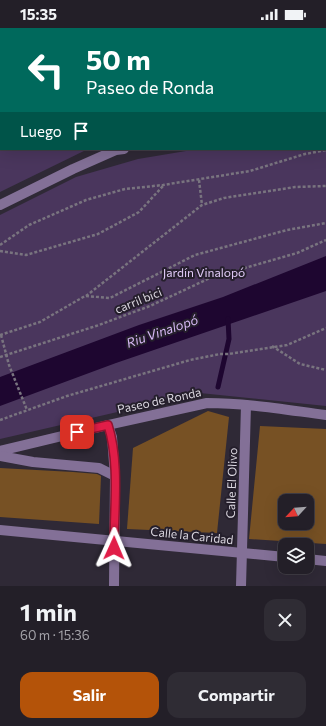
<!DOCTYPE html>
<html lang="es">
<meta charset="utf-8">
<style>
body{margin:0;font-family:Commissioner,sans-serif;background:#2f2c34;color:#f1f3f6;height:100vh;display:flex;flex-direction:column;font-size:15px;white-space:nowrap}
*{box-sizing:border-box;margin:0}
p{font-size:13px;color:#a3a2a8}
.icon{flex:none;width:22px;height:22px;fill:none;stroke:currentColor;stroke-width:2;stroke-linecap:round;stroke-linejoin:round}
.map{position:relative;height:558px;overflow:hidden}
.sheet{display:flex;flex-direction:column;background:#231f28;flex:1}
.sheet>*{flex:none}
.hud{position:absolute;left:0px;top:0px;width:326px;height:122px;box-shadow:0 4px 16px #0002,0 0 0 1px #403d45;background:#00695c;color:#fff;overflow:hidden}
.needle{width:26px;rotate:244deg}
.buttons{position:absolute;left:278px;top:466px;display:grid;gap:8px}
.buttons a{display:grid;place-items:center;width:36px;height:36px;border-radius:8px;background:#231f28;box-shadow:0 4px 16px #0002,0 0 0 1px #403d45;font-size:20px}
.pin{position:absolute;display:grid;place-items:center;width:34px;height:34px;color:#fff;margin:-17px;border-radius:8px;box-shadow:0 2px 6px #0006}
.me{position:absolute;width:44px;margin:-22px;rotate:1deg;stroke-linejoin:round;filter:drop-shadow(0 0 3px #0008)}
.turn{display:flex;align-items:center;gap:14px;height:84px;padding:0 20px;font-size:18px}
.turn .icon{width:52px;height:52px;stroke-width:2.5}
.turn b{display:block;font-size:28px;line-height:34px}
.then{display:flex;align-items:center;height:38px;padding:0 20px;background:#0003;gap:8px;font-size:15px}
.round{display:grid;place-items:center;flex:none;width:42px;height:42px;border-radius:12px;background:#2f2c34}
.headline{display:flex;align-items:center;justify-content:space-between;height:68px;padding:0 20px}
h1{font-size:24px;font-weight:700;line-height:30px}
.button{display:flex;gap:8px;margin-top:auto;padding:8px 20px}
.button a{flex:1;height:46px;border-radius:12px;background:#b45309;color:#fff;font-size:16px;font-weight:700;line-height:46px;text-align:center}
.button a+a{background:#2f2c34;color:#f1f3f6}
.status{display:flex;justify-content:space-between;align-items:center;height:28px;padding:0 20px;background:#231f28;direction:ltr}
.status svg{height:11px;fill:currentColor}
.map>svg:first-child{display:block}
.green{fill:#4a365d}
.water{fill:#1e0630}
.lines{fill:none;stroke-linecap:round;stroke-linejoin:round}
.stream{stroke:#1e0630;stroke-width:5}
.building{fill:#775124;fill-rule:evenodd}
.path{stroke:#79747f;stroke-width:2.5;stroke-dasharray:3 2;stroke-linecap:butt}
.minor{stroke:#837097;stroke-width:10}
.route-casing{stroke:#92132f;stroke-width:10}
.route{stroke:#e11d48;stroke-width:7}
.labels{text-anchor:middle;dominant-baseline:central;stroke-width:4;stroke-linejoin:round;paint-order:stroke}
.park-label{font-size:12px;fill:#e1cbf8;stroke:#251f2c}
.street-label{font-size:12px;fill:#dad6df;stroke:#251f2c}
.water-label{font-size:13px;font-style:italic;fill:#d7b9f5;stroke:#251f2c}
</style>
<div class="status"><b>15:35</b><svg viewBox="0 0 49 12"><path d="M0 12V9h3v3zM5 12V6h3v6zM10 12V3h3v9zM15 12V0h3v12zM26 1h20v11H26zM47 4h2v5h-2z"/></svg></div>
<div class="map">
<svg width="326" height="558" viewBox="0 0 326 558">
<rect width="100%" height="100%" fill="#2f2936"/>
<!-- green -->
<g class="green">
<path d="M325,101h1v277l-126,-13 -200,46v-224l76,-38 62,-18 60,-10h127z"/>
<path d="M0,113h1v8h87l-88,43z"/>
</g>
<!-- water -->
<path class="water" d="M326,228v35l-210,72 -116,43v-29l139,-52 84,-28z"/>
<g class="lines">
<!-- stream -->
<path class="stream" d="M218,359l11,-48 -1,-20"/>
</g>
<!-- building -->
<g class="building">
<path d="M208,383l21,6 -12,116 -90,-4 6,-81z"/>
<path d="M260,398l66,3v115l-77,-5zM285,473h22v22h-22z"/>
<path d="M0,440l73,4 24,2 4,2 -2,48 -99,-7z"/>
</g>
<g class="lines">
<!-- path -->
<g class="path">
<path d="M199,152l3,25"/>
<path d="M0,217l29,-20 57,-25 39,-11 38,-4 87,-14 55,-17 21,-4"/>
<path d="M0,223l26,4 72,-21 41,-22 24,-26"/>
<path d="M86,268l116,-91 22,-7 71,-11 31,-1"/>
<path d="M0,307l40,-13 45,-26 25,2 85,-43 92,-25 39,-7"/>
<path d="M1,307l8,30 18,45"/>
<path d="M272,318l28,18 26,6"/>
<path d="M0,329l99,-32 51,-19 60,-28 87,-25 29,-13"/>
<path d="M0,392l67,-24 123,-36 30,-6h9l58,-9 39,-17"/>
</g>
<!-- minor -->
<g class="minor">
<path d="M86,0v1"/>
<path d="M145,1l4,-1"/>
<path d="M325,71h1"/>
<path d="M325,90h1"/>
<path d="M0,177l73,-36 43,-19 8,-1"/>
<path d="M108,397l4,12 3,39 -1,110"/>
<path d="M0,423l108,-26 99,-22c40,0 80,7 119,12"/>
<path d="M0,428l33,6 66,6 16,8"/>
<path d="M0,502l285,27"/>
<path d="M307,531l19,2"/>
<path d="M241,558l5,-181"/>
</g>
</g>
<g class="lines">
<!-- route casing -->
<g class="route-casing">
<path id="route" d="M77,404l31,-7c12,38 6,83 6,123"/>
</g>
<!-- route -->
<use href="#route" class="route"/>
</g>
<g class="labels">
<!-- park labels -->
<g class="park-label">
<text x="204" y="244">Jardín Vinalopó</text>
</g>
<!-- street labels -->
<g class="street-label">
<text transform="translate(138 272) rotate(-22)">carril bici</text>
<text transform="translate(159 372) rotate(-12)">Paseo de Ronda</text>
<text transform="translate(231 455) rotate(-88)">Calle El Olivo</text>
<text transform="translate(192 507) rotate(6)">Calle la Caridad</text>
</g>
<!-- water labels -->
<g class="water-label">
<text transform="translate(162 303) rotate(-19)">Riu Vinalopó</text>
</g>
</g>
</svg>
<div class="buttons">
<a><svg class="needle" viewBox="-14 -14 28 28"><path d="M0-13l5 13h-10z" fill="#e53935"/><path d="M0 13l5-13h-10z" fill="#a3a2a8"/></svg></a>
<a><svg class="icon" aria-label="layers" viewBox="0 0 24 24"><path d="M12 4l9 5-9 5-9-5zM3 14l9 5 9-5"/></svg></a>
</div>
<div class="pin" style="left:77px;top:404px;background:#d93025"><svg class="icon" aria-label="arrive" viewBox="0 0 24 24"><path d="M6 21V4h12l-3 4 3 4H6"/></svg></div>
<svg class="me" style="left:114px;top:520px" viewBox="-20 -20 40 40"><path d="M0-17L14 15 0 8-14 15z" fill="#e11d48" stroke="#fff" stroke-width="4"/></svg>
<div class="hud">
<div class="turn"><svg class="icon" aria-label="left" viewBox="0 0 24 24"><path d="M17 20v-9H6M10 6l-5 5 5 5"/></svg><div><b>50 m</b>Paseo de Ronda</div></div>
<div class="then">Luego<svg class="icon" aria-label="arrive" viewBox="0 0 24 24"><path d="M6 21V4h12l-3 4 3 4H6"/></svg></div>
</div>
</div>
<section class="sheet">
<div class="headline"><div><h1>1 min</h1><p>60 m · 15:36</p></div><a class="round"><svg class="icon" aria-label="close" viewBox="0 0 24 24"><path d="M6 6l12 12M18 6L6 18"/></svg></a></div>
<div class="button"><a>Salir</a><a>Compartir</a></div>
</section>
